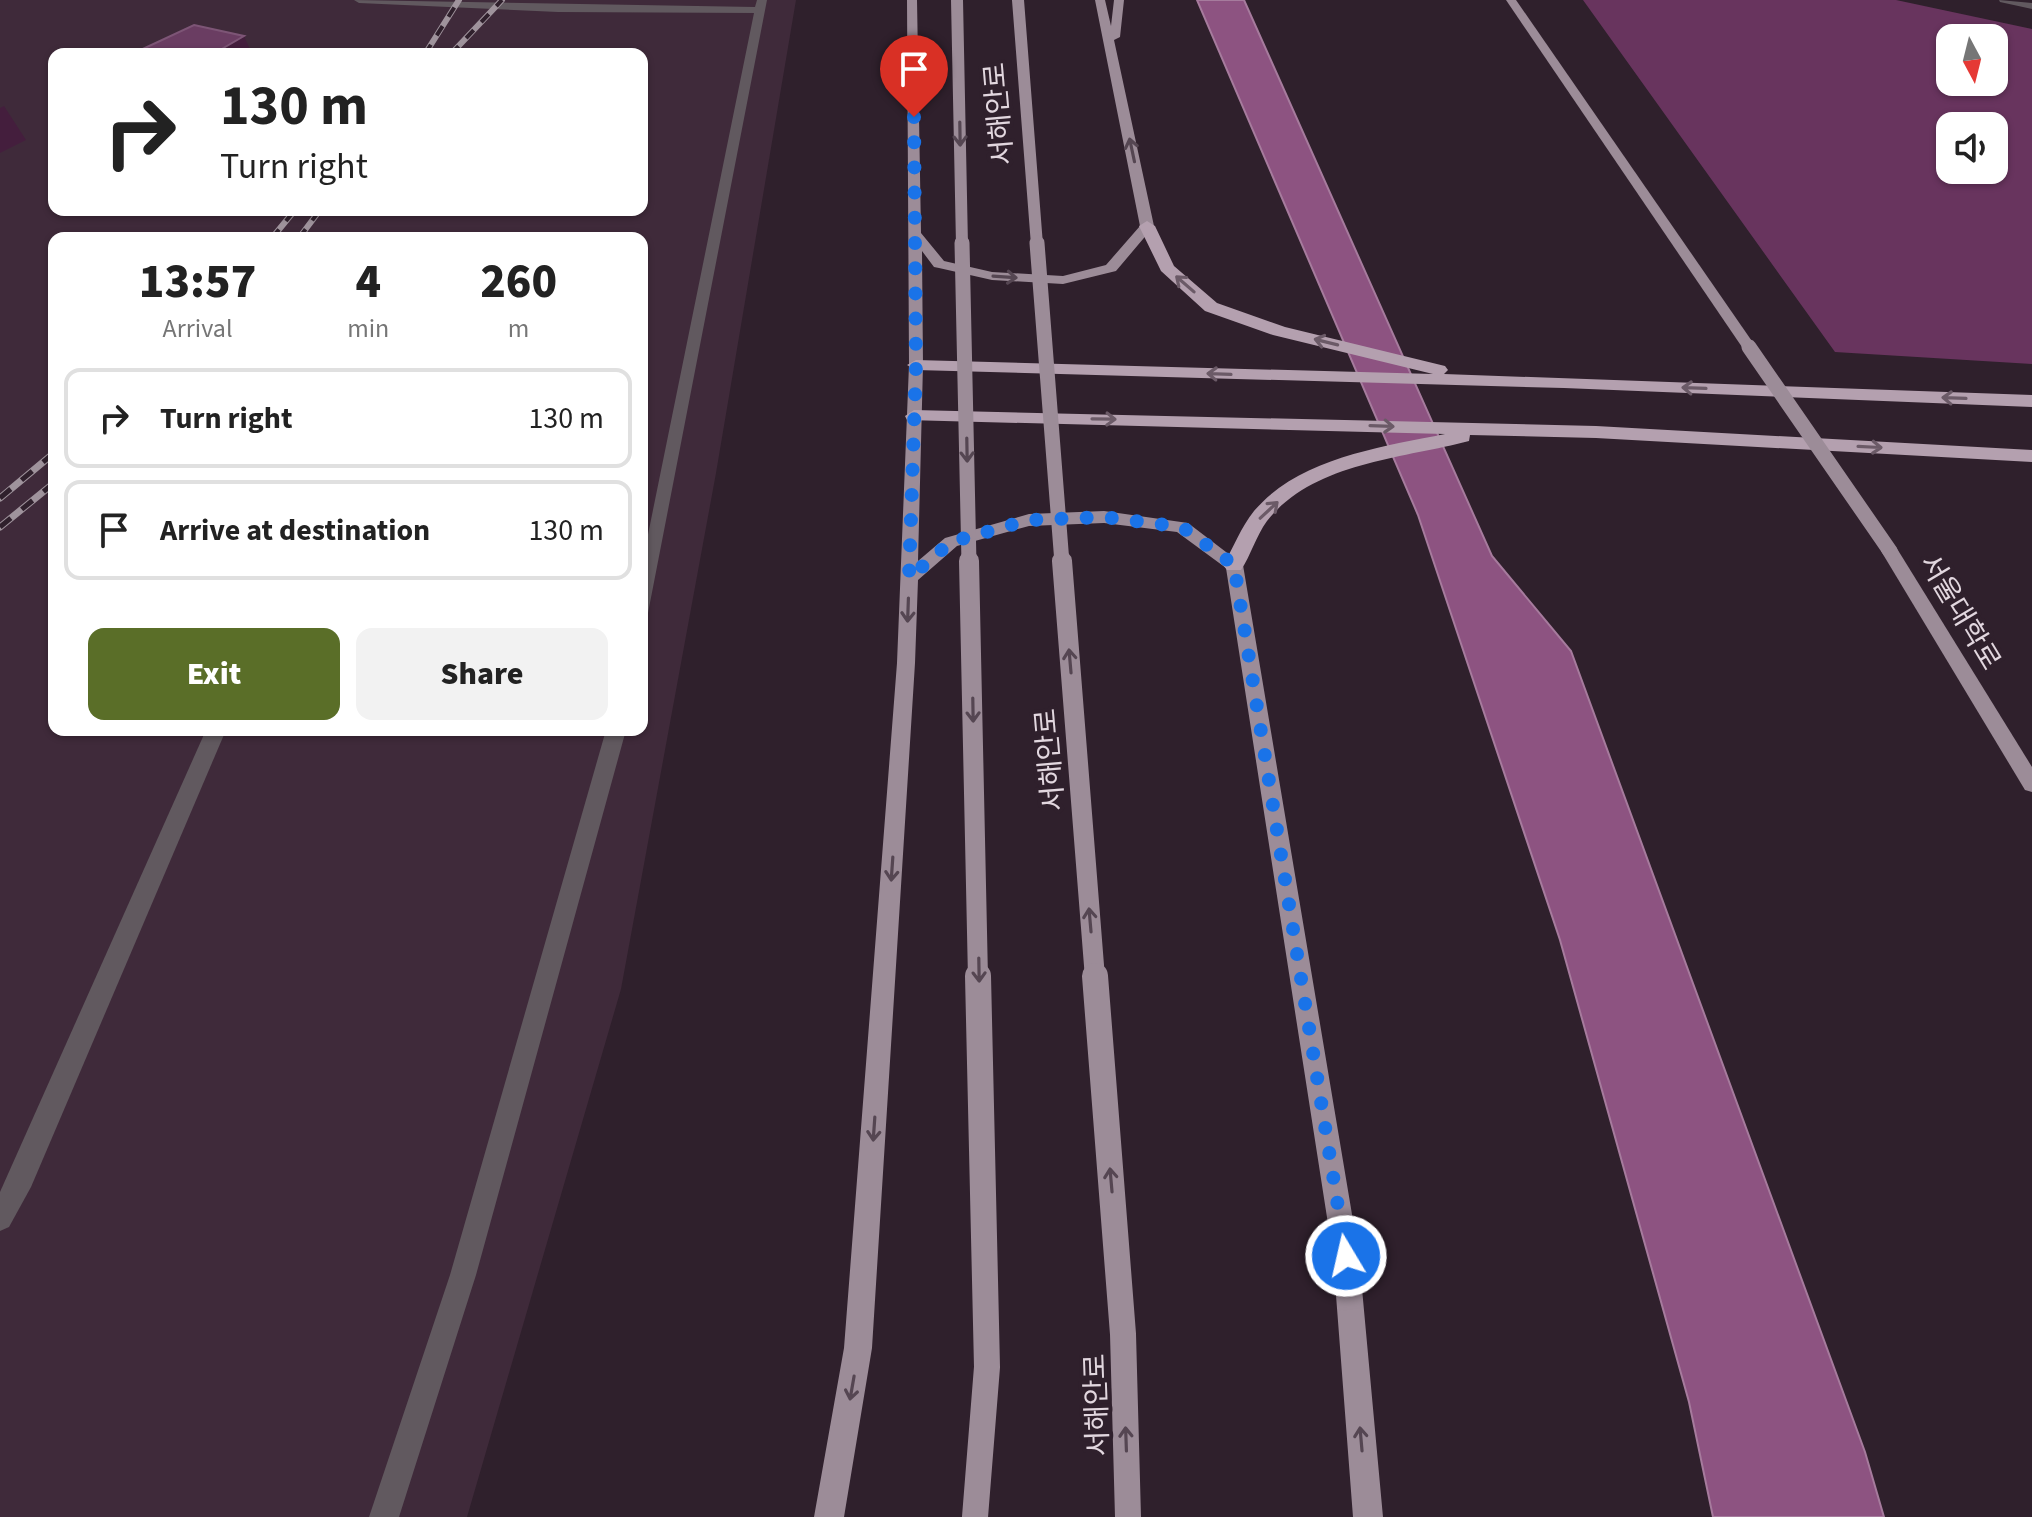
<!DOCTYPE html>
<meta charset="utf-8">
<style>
body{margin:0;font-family:"Source Sans 3","Noto Sans KR",sans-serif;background:#f2f2f2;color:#222;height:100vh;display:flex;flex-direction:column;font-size:30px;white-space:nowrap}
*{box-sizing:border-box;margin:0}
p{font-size:26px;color:#767676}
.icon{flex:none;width:44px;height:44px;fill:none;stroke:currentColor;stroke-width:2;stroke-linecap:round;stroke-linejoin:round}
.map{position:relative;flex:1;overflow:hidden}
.drawer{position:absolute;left:48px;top:232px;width:600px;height:504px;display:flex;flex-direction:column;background:#fff;border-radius:16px;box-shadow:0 2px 6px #0004}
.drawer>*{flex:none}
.top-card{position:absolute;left:48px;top:48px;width:600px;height:168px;border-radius:16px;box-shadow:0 2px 6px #0004;background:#fff;color:#222;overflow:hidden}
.needle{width:52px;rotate:173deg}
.buttons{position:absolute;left:1936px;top:24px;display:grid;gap:16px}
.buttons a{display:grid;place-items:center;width:72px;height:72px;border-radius:16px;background:#fff;box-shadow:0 2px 6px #0004;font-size:40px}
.pin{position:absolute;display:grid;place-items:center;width:68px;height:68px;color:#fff;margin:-82px -34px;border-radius:50% 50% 50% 0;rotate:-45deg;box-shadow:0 0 8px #0007}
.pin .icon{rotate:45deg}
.me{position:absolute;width:88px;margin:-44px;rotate:351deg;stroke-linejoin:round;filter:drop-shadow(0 0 6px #0008)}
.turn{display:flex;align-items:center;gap:28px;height:168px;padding:0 40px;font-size:36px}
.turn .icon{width:104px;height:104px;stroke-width:2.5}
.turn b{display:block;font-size:56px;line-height:68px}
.eta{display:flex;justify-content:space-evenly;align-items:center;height:136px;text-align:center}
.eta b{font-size:48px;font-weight:800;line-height:56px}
.button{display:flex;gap:16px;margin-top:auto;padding:16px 40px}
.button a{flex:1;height:92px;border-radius:16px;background:#5a6e28;color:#fff;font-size:32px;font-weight:800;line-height:92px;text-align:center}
.button a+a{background:#f2f2f2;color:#222}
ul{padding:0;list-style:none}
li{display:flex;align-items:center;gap:24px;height:100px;margin:0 16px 12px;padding:0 24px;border:4px solid #e0e0e0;border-radius:16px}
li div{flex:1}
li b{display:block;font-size:30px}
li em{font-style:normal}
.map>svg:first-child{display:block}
.built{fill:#3f2a3a;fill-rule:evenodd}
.green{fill:#68345e;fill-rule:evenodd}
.water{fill:#8d5381;stroke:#a67b9d;stroke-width:2}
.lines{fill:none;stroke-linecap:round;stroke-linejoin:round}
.minor{fill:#61595f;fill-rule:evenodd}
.major{fill:#9c8c98;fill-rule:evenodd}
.highway{fill:#b4a0af;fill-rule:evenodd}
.rail-far1-casing{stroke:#9f939c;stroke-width:6}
.rail-casing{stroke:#9f939c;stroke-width:7}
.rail-far1{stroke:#2f202c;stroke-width:4;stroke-dasharray:11;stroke-linecap:butt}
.rail{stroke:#2f202c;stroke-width:5;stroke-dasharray:14;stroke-linecap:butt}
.major-bridge-far3{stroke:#9c8c98;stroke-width:12}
.major-bridge-far2{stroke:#9c8c98;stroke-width:15}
.major-bridge-far1{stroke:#9c8c98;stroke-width:20}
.major-bridge{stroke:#9c8c98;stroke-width:26}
.shaded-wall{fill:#441e3d}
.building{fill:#6a3d62;stroke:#7d5576;stroke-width:2}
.oneway{stroke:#554652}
.oneway2{stroke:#6b5a67}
.route{stroke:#1a73e8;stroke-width:14;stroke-dasharray:0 25.2}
.labels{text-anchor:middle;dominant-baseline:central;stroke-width:8;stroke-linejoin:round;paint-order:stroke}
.street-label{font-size:28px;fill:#e2d7df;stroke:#2f202c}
</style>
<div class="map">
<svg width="2032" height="1517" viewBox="0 0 2032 1517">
<rect width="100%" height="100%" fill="#2f202c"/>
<!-- built -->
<path class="built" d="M0,0h796l-80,473 -95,516 -154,528h-467zM54,54h588v156h-588zM54,238h588v492h-588z"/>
<!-- green -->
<path class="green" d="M1583,0h313l136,29v335l-197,-12zM1950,38h44v44h-44zM1950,126h44v44h-44z"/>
<!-- water -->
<path class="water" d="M1197,0h47l248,556 79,95 294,801 19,65h-171l-24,-115 -129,-462 -142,-425z"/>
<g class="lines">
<!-- minor -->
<g class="minor">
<path d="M354,0l401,7 2,-7h10l-119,613 -6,1v-50l112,-551 -196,-1 -199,-9z"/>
<path d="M1999,0l33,3v6l-32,-7z"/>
<path d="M206,730h20l-195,457 -22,40 -9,4v-39z"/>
<path d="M606,730h20l-150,545 -77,242h-30l81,-242z"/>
</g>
<!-- major -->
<g class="major">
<path d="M907,0h10l4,233 23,28 48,11 71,4 43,-11 34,-39 -45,-226h10l6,26 3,-26h10l-4,37 -6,3 40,186 -38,45 -53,13 -71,-4 -53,-12 -5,-1 -12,-16 1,114 -5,196 27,-23 84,-24 75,-3 84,12 55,42 116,691 24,261h-30l-20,-261 -107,-688 -49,-36 -73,-9 -75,3 -72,20 -39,34 -3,83 -43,685 -28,169h-30l30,-169 53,-685 12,-298z"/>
<path d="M1506,0h10l240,347 -2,3h-10z"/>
<path d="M1890,545l6,2 136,220v25l-7,-2 -144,-239z"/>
</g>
<!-- highway -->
<g class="highway">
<path d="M1147,221l8,5 19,40 43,37 68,24 160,39 3,4 -4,4 588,21v12l-468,-19 -648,-18 -9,-5 9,-5 517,14 -160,-39 -68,-24 -44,-40 -22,-45z"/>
<path d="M914,410l682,16 436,24v12l-436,-24 -126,-3 -1,6c-68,18 -155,21 -202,80 -11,15 -16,34 -26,49h-14l-4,-5c11,-18 18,-38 31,-54 45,-53 127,-64 191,-77l-538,-14 -2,-4z"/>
</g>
<!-- rail-far1 casing -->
<g class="rail-far1-casing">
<g id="rail-far1">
<path d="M425,54l34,-54"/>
<path d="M451,54l51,-54"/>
<path d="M272,238l23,-28"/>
<path d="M299,238l21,-28"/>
</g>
</g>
<!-- rail casing -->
<g class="rail-casing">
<g id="rail">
<path d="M0,498l54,-45"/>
<path d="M0,527l54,-44"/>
</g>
</g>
<!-- rail-far1 -->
<use href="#rail-far1" class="rail-far1"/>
<!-- rail -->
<use href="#rail" class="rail"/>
<!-- major-bridge-far3 -->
<g class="major-bridge-far3">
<path d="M957,0l5,245"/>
<path d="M1018,0l19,245"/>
</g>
<!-- major-bridge-far2 -->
<g class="major-bridge-far2">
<path d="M962,243l7,320"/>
<path d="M1037,243l25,320"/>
<path d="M1749,347l141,204"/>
</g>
<!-- major-bridge-far1 -->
<g class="major-bridge-far1">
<path d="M969,561l9,417"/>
<path d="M1062,561l33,417"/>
</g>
<!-- major-bridge -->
<g class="major-bridge">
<path d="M1095,976l28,358 5,183"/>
<path d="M975,1517l12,-150 -9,-391"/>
</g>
</g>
<!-- shaded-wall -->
<g class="shaded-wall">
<path d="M244,36l8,18h-39z"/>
<path d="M4,106l22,34 -26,13v-45z"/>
</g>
<!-- building -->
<path class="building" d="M194,25l50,11 -31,18h-81z"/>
<!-- one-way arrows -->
<defs><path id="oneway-shaft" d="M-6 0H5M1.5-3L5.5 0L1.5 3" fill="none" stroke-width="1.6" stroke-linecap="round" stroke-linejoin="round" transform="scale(2)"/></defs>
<g class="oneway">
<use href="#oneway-shaft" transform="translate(960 134) rotate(89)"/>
<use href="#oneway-shaft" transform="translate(1132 150) rotate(-102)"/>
<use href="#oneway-shaft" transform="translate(1005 277) rotate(4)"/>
<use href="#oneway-shaft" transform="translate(967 450) rotate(89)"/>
<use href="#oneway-shaft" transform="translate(908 610) rotate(92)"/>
<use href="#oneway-shaft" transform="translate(1070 661) rotate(-95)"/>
<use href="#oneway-shaft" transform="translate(973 710) rotate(89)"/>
<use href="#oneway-shaft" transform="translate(892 869) rotate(94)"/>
<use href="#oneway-shaft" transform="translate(1090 920) rotate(-95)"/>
<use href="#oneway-shaft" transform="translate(979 970) rotate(89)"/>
<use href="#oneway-shaft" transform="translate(874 1129) rotate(94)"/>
<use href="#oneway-shaft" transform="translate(1111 1180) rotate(-95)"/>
<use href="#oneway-shaft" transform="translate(852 1388) rotate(100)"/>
<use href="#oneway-shaft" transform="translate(1126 1439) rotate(-92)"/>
<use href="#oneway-shaft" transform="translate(1361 1439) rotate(-95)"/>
</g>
<g class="oneway2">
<use href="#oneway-shaft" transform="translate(1185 284) rotate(-139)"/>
<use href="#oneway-shaft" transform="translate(1326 342) rotate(-166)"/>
<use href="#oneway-shaft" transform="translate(1219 374) rotate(-178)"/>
<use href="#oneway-shaft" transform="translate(1694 388) rotate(-178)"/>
<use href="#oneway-shaft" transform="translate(1954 398) rotate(-178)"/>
<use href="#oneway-shaft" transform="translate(1104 419) rotate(1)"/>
<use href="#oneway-shaft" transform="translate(1382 426) rotate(2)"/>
<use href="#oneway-shaft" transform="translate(1870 447) rotate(3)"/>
<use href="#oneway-shaft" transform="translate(1269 510) rotate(-43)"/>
</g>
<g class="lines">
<!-- route -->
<path class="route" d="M914,117l2,248 -7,213 42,-36 78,-22 75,-3 78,10 52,38 112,691"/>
</g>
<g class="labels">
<!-- street labels -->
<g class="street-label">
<text transform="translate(999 114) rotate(-95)">서해안로</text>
<text transform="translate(1960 612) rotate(59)">서울대학로</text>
<text transform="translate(1050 760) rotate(-95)">서해안로</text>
<text transform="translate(1097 1405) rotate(-92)">서해안로</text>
</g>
</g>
</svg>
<div class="buttons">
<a><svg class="needle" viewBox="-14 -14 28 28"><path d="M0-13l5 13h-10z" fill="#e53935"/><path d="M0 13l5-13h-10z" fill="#767676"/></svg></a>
<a><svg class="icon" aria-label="sound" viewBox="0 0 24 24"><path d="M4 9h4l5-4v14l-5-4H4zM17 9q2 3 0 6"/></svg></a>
</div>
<div class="pin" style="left:914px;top:117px;background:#d93025"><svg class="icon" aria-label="arrive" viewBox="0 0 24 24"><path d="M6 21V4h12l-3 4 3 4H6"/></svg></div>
<svg class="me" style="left:1346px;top:1256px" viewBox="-20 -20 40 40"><circle r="17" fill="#1a73e8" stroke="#fff" stroke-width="3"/><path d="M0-11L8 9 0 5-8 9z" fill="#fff"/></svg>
<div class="top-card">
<div class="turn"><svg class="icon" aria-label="right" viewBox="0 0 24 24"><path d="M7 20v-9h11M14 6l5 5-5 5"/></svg><div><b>130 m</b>Turn right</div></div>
</div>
<section class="drawer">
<div class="eta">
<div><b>13:57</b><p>Arrival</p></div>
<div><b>4</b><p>min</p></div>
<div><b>260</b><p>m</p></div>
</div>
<ul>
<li><svg class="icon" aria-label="right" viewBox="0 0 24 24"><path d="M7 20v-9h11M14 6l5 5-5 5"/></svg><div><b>Turn right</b></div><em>130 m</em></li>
<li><svg class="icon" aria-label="arrive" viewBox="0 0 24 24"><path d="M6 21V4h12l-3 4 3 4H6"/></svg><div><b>Arrive at destination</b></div><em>130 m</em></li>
</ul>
<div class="button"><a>Exit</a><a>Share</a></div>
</section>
</div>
